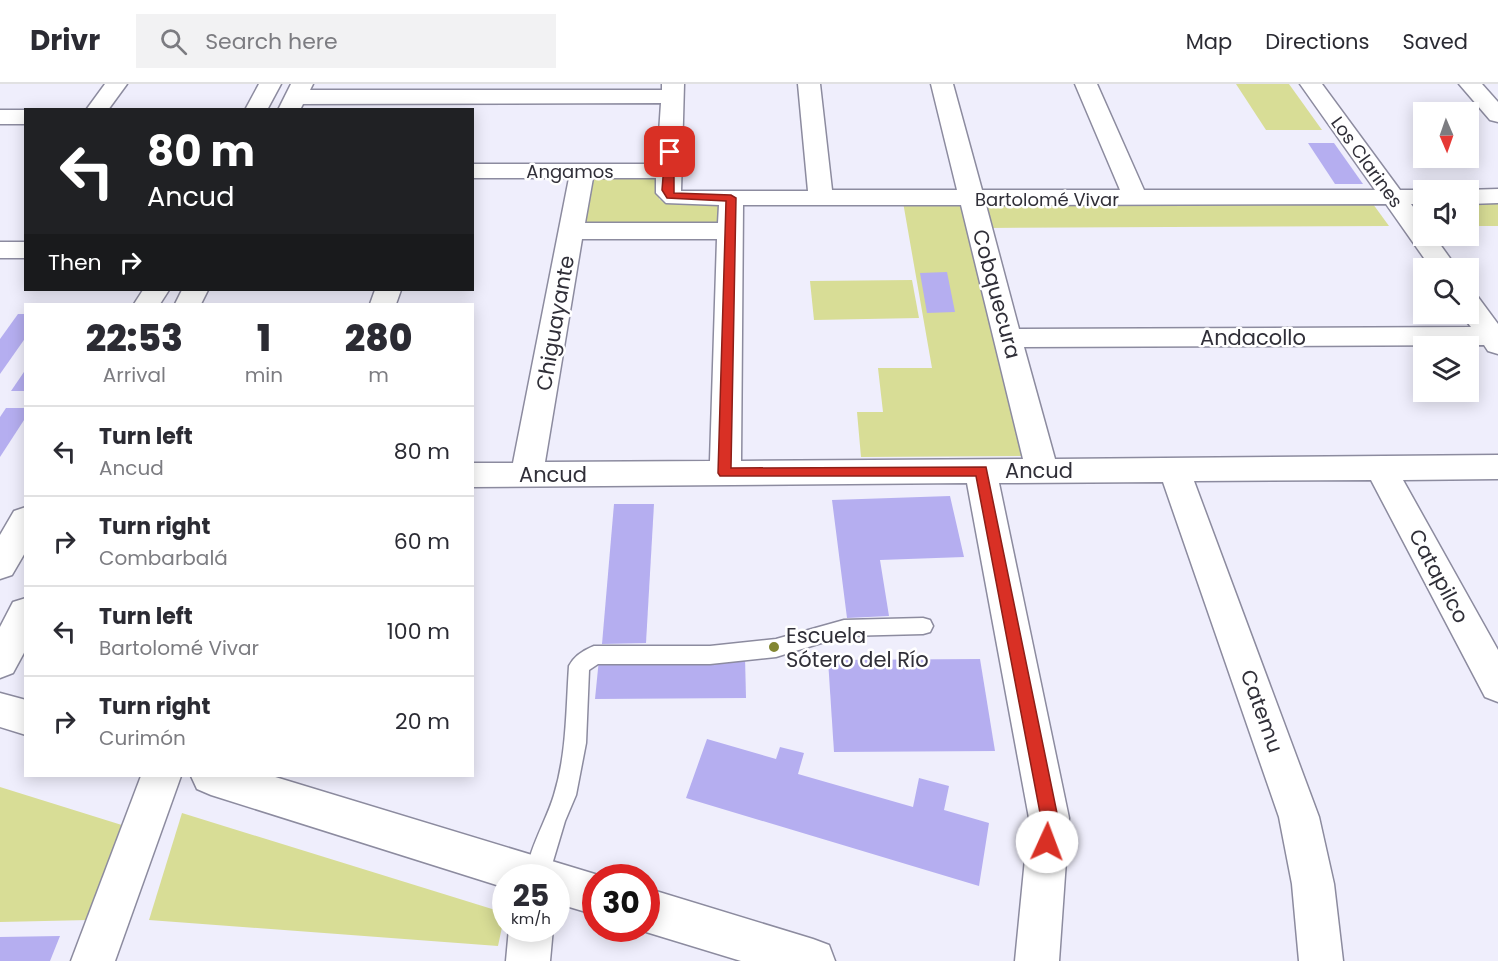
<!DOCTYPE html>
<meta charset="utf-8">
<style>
body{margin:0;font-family:Poppins,sans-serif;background:#f2f2f3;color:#2b2b33;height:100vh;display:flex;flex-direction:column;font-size:22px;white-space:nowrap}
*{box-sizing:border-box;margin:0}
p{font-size:20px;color:#7c7c81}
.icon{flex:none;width:33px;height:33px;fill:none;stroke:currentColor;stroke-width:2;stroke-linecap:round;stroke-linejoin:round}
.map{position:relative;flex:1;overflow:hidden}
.panel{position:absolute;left:24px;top:219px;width:450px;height:474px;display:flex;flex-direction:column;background:#fff;border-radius:0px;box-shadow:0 3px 15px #0003}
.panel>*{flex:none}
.hud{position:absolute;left:24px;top:24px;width:450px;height:183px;border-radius:0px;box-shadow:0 3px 15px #0003;background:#202124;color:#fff;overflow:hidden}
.needle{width:39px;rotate:178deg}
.tools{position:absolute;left:1413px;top:18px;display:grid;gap:12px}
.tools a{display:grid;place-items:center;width:66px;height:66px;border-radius:0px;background:#fff;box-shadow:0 3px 15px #0003;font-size:30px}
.speed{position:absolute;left:492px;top:780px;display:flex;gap:12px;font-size:30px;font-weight:700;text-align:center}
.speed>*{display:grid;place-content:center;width:78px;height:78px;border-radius:50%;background:#fff;box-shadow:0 3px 15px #0003;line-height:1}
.speed small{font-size:15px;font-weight:400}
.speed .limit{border:9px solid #d22;background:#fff;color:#111}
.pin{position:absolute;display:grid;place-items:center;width:51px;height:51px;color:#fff;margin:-26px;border-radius:12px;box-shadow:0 3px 9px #0006}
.me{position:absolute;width:66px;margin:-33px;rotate:2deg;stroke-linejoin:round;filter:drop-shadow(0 0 4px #0008)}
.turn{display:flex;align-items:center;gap:21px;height:126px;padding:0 24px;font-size:27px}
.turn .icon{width:78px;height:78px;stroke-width:2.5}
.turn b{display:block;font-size:42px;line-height:51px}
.then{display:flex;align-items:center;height:57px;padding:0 24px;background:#0003;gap:12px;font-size:22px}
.eta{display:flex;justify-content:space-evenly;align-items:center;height:102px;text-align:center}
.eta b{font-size:36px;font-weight:800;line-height:42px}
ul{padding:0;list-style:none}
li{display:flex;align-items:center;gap:18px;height:90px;padding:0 24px;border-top:2px solid #e1e1e2}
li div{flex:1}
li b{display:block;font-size:22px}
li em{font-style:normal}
header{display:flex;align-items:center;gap:36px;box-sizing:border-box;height:84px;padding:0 30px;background:#fff;border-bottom:2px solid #e1e1e2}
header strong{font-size:28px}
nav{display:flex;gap:33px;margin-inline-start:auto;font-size:21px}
.search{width:420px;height:54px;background:#f2f2f3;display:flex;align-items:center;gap:15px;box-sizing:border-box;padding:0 21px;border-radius:0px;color:#7c7c81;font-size:22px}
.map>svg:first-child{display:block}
.green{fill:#d8dd96}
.building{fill:#b5aef0}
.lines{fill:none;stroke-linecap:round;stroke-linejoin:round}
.service-casing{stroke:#8c8b9f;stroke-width:3}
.minor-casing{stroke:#8c8b9f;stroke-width:3}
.secondary-casing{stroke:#8c8b9f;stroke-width:3}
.service{fill:#fff;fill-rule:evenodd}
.minor{fill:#fff;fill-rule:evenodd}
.secondary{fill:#fff;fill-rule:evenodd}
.route{fill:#d93025;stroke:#8d1f18;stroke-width:1.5}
.poi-dot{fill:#828631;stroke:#fff;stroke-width:2}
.labels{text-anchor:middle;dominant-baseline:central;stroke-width:5;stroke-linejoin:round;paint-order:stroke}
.far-street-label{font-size:18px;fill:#302f38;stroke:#fff}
.street-label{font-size:21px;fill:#302f38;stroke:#fff}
.poi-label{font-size:21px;fill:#302f38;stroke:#fff;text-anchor:start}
</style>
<header>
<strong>Drivr</strong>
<div class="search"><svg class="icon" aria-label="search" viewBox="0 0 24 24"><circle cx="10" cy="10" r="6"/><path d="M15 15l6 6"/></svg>Search here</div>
<nav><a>Map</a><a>Directions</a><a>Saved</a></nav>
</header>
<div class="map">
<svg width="1498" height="877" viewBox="0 0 1498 877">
<rect width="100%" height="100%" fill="#efeefc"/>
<!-- green -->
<g class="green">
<path d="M1236,0h53l33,46h-56z"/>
<path d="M585,91h77l-3,24 8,4h56v24h-147z"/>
<path d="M903,118h68l64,254 -174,1 -4,-45h26l-5,-44h54z"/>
<path d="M1468,119h30v23h-29z"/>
<path d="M1373,120l16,22 -403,2 -6,-22z"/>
<path d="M912,196l7,38 -105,2 -4,-39z"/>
<path d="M0,703l125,39 -36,94 -89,2z"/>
<path d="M182,729l323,100 -7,33 -349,-26z"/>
</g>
<!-- building -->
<g class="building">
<path d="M1308,59h26l29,41h-28z"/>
<path d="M947,188l8,40 -28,1 -7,-40z"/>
<path d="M18,230h8v23l-26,37v-35z"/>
<path d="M26,285v22h-15z"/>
<path d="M6,324h20v9l-26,40v-40z"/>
<path d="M950,412l14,61 -84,3 9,56 -42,2 -15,-118z"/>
<path d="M614,420h40l-8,139 -44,1z"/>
<path d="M745,573l1,41 -151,1 4,-40z"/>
<path d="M980,575l15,92 -161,1 -6,-92z"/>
<path d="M707,655l69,20 4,-12 24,6 -6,21 115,33 6,-29 30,8 -5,24 45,13 -10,63 -293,-88z"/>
<path d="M60,852l-10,25h-50v-24z"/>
</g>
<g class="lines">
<!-- service casing -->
<g class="service-casing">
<path id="service" d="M923,534l7,2 3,6 -3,6 -7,2 -79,2 -68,21 -66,7h-112l-9,6 -3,73 -10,52 -11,26 -17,57h-22c2,-29 20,-56 28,-83 13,-42 12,-86 15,-129 5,-10 15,-16 25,-20h116l66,-7 68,-19z"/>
</g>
<!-- minor casing -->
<g class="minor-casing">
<g id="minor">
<path d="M105,0h22l-19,26h-22z"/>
<path d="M662,0h22l-3,107h127l-10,-107h22l12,106h125l-26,-106h22l29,106h138l-45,-106h22l47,106h231l-75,-106h22l78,106h27h-3v14h-13l13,18v14h10l23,32h-26l-45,-64 -400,1 33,124 452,-2 -10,-13h7v-20l10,3 20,27v30l-10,-3 -4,-6 -460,2 31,112 443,-4v24l-95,1 95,170v52l-13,-5 -114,-217 -177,1 125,336 15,67 9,77h-44l-7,-77 -13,-67 -116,-335 -164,1 70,335 -10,143h-44l14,-143 -62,-335 -495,4v-24h41l56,-285h-97v-14h185l4,-61 -365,1 -8,-2 -3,-5 3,-5 8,-2h366zM593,94h63v15l10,10 53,2 -1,18h-133zM743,121h218l62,254 -282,2zM582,155h135l-7,222 -165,1z"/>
<path d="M1459,0h23l16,18v20l-8,-2z"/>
<rect x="0" y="26" width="26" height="14"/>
<path d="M1498,105v14l-30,1v-14h-3z"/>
<rect x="0" y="158" width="26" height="16"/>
<path d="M375,206h26l-5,14h-26z"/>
<path d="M141,692h40l-66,185h-44z"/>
<path d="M509,844h44l-3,33h-44z"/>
</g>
</g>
<!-- secondary casing -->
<g class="secondary-casing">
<g id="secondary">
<path d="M259,0h22l-14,26h-22z"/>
<path d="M291,0h22l-13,26h-22z"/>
<path d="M143,206h26l-9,14h-26z"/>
<path d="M182,206h26l-7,14h-26z"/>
<path d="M26,423v44l-14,24 -12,4v-44l14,-24z"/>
<path d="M26,514v51l-13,24 -13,5v-51l13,-25z"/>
<path d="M0,609l26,7v35l-26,-8z"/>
<path d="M191,692h81l336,102h-12v37l-40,-12v-25h-50v10l-295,-93 -14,-6z"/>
<path d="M646,804l167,51 16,6 6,16h-94l-95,-29 -8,-4h8z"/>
</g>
</g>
<!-- service -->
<use href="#service" class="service"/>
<!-- minor -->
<use href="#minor" class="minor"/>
<!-- secondary -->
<use href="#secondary" class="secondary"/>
</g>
<!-- route -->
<path class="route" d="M670,65l4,3v41l57,2 5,3 -5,270 255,-1 72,351 -5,30 -6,2 -6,-2 -2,-6 2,-24 -65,-342h-256l-2,-3 8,-272 -59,-3 -5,-8 3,-38z"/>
<!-- markers -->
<circle class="poi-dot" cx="774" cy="563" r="6"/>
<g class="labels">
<!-- far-street labels -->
<g class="far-street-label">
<text transform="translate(1367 78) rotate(54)">Los Clarines</text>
<text x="570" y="87">Angamos</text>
<text x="1047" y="115">Bartolomé Vivar</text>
</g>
<!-- street labels -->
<g class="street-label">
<text transform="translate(997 210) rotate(75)">Cobquecura</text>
<text transform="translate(555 239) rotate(-80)">Chiguayante</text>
<text x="1253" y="253">Andacollo</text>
<text x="1039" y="386">Ancud</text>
<text x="553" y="390">Ancud</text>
<text transform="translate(1439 492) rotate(62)">Catapilco</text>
<text transform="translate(1262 627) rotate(70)">Catemu</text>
</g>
<!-- poi labels -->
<g class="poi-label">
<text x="786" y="551">Escuela<tspan x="786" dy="24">Sótero del Río</tspan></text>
</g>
</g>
</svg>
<div class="tools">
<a><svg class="needle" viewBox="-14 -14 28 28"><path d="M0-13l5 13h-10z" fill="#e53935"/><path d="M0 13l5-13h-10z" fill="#7c7c81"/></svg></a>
<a><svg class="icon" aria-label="sound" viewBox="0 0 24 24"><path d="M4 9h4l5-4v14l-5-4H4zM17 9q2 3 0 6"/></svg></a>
<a><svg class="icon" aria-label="search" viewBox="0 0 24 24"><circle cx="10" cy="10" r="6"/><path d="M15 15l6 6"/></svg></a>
<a><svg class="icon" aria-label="layers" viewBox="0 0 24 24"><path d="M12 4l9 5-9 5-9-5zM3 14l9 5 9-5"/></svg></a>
</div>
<div class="speed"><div>25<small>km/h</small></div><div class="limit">30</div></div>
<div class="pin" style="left:670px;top:68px;background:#d93025"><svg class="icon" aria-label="arrive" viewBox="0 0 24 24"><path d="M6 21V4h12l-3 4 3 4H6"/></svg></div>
<svg class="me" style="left:1047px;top:758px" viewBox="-20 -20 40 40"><circle r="19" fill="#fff"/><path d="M0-13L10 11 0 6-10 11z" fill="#d93025"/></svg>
<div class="hud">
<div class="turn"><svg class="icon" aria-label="left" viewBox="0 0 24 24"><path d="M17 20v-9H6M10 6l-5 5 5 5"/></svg><div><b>80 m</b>Ancud</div></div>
<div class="then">Then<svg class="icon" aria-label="right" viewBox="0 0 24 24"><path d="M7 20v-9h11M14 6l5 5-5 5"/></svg></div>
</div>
<section class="panel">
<div class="eta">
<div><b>22:53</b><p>Arrival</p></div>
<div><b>1</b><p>min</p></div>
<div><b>280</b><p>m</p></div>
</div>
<ul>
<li><svg class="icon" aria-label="left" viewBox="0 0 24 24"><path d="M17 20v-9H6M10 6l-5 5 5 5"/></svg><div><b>Turn left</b><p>Ancud</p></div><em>80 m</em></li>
<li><svg class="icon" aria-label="right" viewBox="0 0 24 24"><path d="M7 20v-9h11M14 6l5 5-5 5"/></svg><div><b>Turn right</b><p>Combarbalá</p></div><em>60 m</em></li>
<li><svg class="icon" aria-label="left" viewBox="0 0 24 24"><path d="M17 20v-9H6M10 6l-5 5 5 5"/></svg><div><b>Turn left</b><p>Bartolomé Vivar</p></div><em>100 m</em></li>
<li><svg class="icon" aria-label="right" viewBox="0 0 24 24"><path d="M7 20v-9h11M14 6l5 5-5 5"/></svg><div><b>Turn right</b><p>Curimón</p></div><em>20 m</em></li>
</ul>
</section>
</div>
